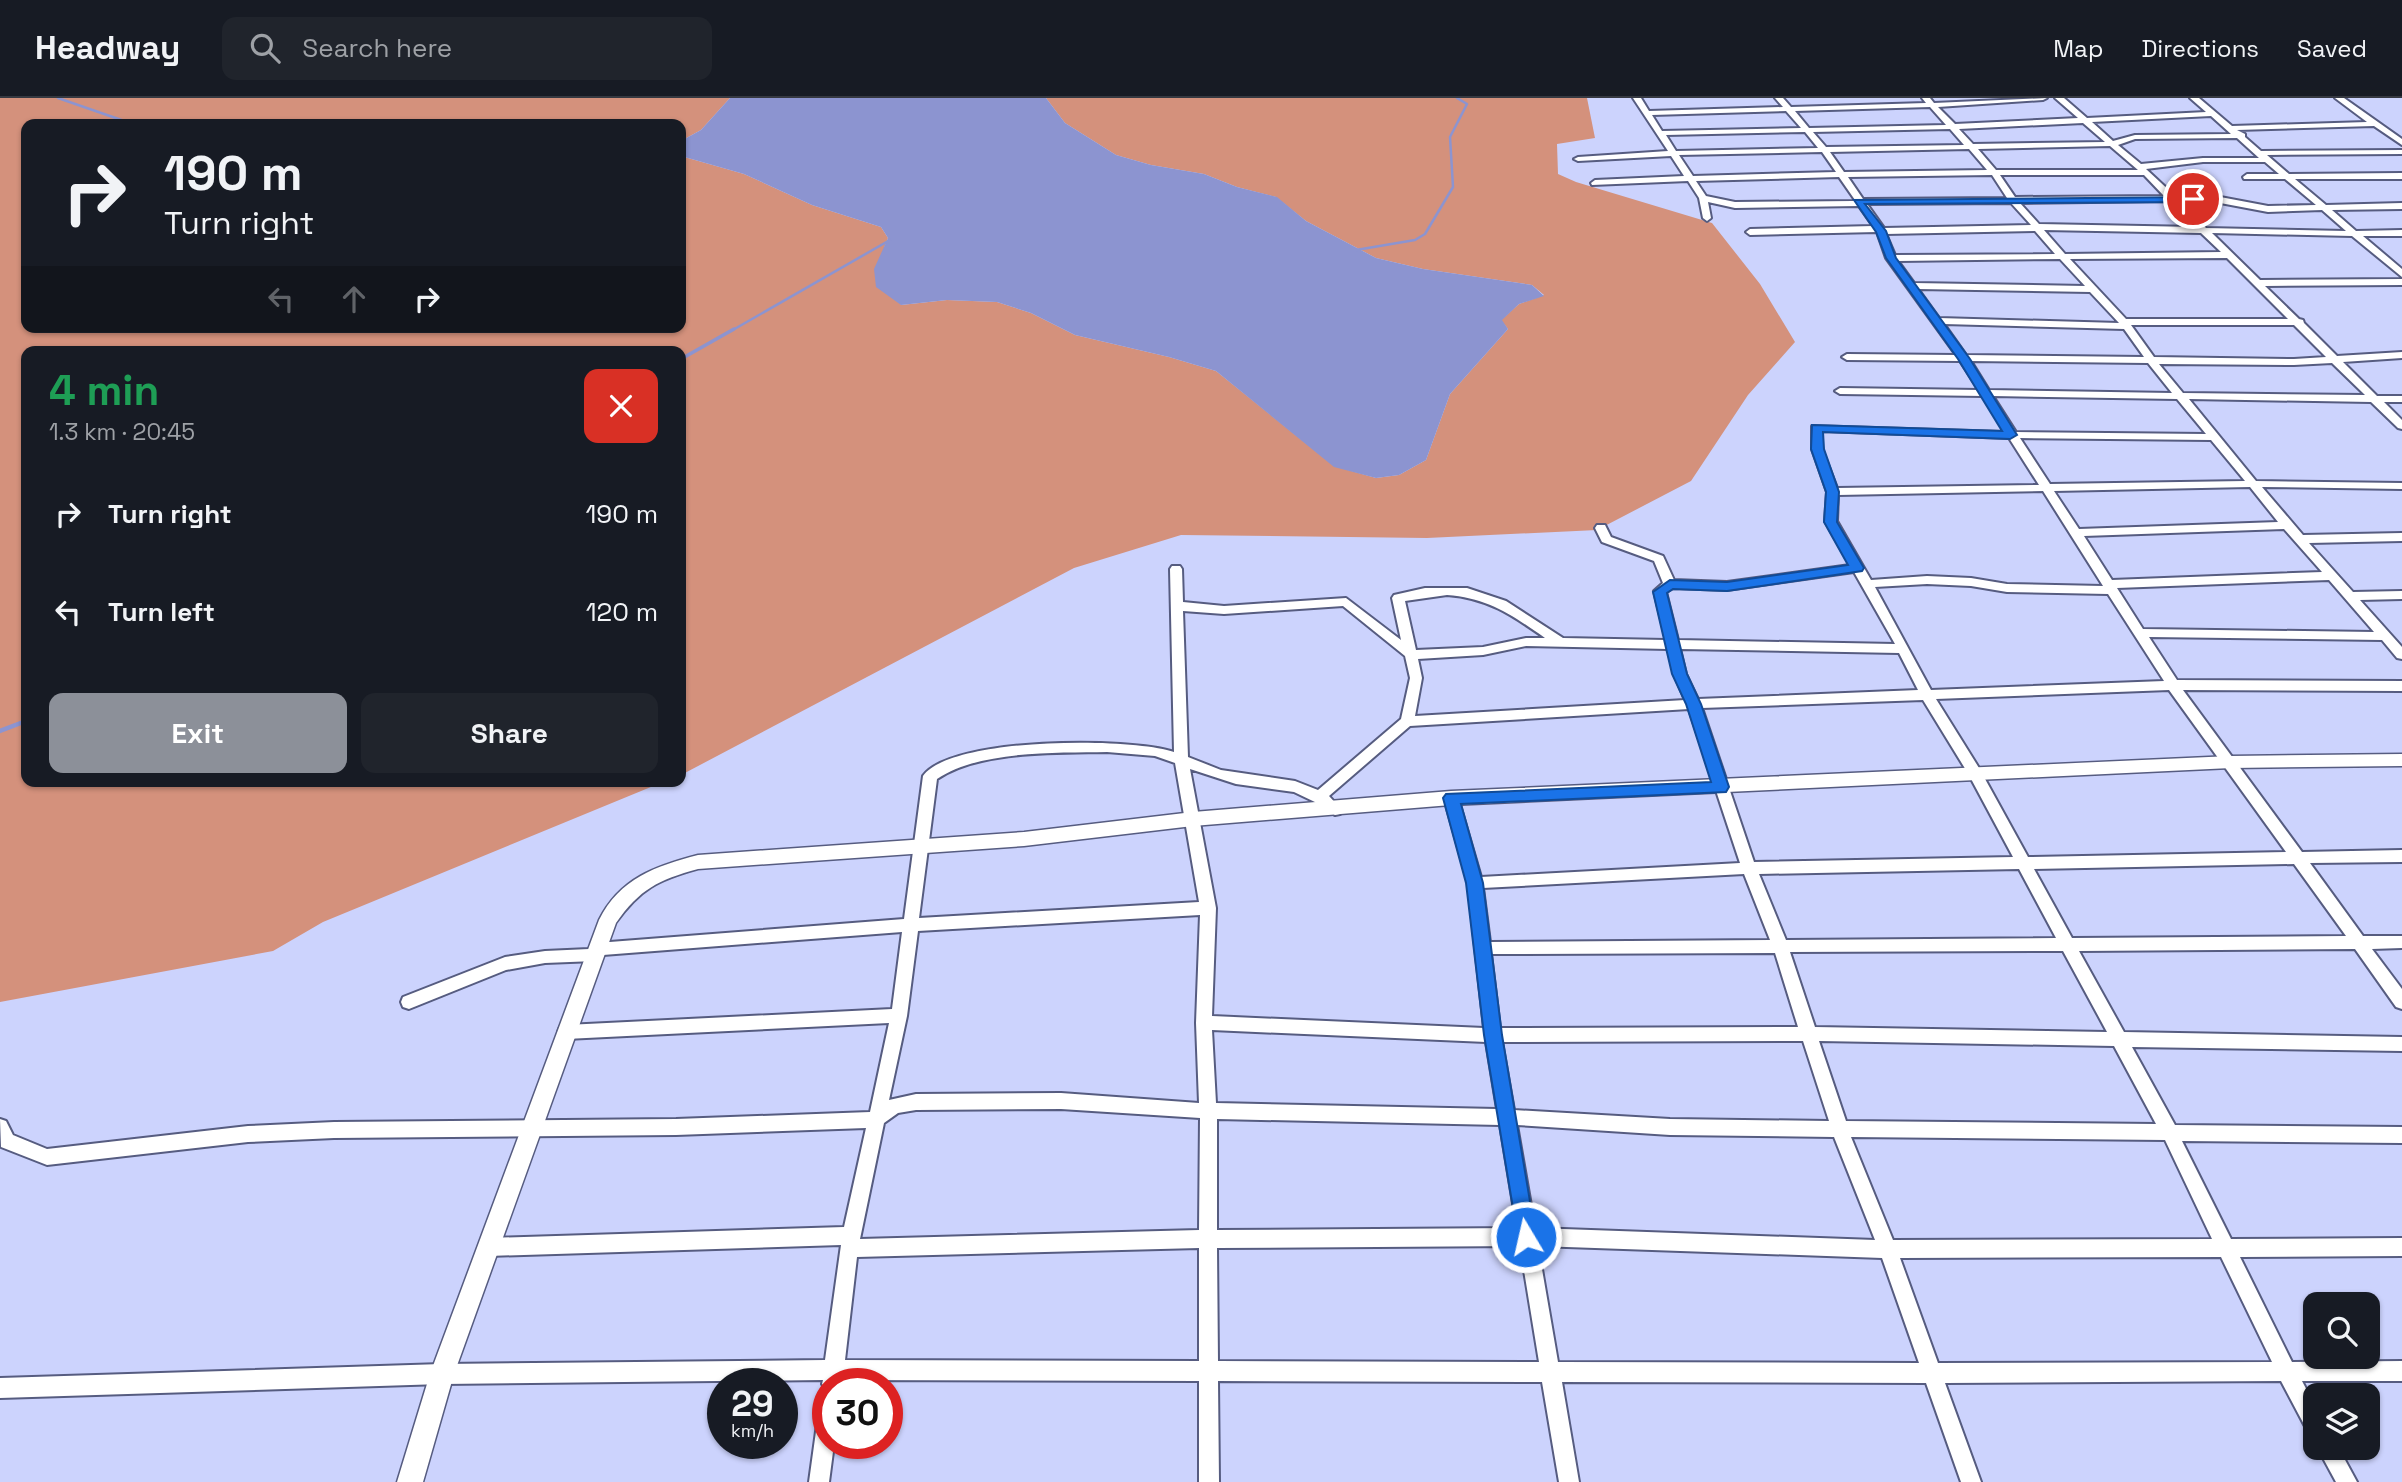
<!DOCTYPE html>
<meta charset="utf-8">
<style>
body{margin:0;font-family:"Space Grotesk",sans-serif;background:#20242c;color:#f1f3f6;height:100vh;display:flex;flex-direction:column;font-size:26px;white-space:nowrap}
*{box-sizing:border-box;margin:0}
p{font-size:23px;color:#9ea1a6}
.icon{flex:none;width:38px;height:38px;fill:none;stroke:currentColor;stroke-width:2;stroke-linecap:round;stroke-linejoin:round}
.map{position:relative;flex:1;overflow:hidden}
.sheet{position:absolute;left:21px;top:248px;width:665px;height:441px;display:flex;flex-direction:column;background:#171b24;border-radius:14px;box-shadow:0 2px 5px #0004}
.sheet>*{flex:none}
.banner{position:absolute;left:21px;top:21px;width:665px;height:214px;border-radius:14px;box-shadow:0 2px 5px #0004;background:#171b24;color:#f1f3f6;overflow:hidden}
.buttons{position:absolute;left:2303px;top:1194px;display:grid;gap:14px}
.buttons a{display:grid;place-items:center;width:77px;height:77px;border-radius:14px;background:#171b24;box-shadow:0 2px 5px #0004;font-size:35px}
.speed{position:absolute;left:707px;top:1270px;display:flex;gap:14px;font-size:35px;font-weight:700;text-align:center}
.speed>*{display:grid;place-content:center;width:91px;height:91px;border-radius:50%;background:#171b24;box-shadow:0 2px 5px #0004;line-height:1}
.speed small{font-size:18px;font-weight:400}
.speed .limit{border:10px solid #d22;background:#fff;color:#111}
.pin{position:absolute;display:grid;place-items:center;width:60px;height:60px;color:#fff;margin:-30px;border:4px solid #fff;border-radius:50%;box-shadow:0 2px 7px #0007}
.me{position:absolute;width:77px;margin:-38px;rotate:351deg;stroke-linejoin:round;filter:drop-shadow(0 0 5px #0008)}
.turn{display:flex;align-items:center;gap:24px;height:147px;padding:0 28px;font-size:32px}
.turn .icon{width:91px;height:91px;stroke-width:2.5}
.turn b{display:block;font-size:49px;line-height:60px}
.lanes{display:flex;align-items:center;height:66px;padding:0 28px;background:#0003;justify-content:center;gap:35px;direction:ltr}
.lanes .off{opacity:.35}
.round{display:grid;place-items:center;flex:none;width:74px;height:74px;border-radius:14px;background:#20242c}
.overview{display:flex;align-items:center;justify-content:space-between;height:119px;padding:0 28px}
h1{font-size:42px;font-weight:800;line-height:52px;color:#1e9e55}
.button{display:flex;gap:14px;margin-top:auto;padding:14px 28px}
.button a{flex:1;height:80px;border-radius:14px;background:#8c9099;color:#fff;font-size:28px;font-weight:800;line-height:80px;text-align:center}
.button a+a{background:#20242c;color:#f1f3f6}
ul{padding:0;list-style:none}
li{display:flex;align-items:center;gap:21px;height:98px;padding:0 28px}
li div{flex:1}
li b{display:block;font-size:26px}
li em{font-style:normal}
header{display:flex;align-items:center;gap:42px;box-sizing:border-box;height:98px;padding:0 35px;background:#171b24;border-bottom:2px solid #363941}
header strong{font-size:33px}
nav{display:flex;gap:38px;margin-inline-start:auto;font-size:24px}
.search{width:490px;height:63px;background:#20242c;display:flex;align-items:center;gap:18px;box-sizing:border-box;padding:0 24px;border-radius:14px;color:#9ea1a6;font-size:26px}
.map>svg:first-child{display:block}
.green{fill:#d4917c}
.water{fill:#8c94d0}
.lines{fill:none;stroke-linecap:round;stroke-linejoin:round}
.stream-far2{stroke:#8c94d0;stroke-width:2.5}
.stream-far1{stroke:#8c94d0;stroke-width:3.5}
.stream{stroke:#8c94d0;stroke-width:4.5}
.minor-casing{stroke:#565c80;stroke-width:4}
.tertiary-casing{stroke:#565c80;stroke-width:3}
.minor{fill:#fff;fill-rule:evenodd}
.tertiary{fill:#fff;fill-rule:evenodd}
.route{fill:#1a73e8;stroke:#114b97;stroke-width:2}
</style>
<header>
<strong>Headway</strong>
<div class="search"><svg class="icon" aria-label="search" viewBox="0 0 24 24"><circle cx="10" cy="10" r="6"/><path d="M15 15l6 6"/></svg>Search here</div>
<nav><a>Map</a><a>Directions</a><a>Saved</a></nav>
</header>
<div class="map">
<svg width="2402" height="1384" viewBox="0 0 2402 1384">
<rect width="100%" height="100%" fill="#ccd3fd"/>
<!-- green -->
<path class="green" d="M0,0h730l-29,32 -20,11v-17h-655v203h655v-171l63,18 68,31 69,22 7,11 -4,10 17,57 46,-5 50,2 34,11 44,22 94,22 47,14 118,95 42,12 23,-3 27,-15 24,-66 58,-65 -7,-9 18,-16 25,-9 -12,-10 -109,-16 -47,-11 -70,-37 -30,-24 -39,-10 -33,-13 -53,-9 -35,-10 -51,-32 -19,-25h541l8,40 -38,6 1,30 18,8 136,41 48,61 35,58 -47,53 -57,86 -94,49 -170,8 -246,-3 -107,33 -393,207v-423h-655v430h637l-340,140 -50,29 -273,51z"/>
<!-- water -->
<path class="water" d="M730,0h316l19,25 51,32 35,10 53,9 33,13 40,10 29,24 70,37 47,11 109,16 12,11 -25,8 -17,16 6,9 -58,65 -24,66 -27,15 -23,3 -42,-11 -118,-96 -47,-14 -94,-22 -44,-22 -34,-11 -50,-2 -46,5 -25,-18 -2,-18 14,-31 -7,-11 -69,-22 -68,-31 -63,-18v-15l20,-11z"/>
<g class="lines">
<!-- stream-far2 -->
<g class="stream-far2">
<path d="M58,0l75,26"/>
<path d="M1356,152l59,-10 10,-6 28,-47 -3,-50 17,-33 -10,-6"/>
<path d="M731,233l159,-91"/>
</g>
<!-- stream-far1 -->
<path class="stream-far1" d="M681,261l53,-30"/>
<!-- stream -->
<path class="stream" d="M0,633l26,-10"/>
<!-- minor casing -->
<g class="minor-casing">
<g id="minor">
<path d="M1633,0h8l8,13 134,-4 -8,-9h8l8,9 135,-4 -4,-5h8l4,5 113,-5 -4,2 -105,7 17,17 123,-6 -23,-20h9l23,20 119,-6 -16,-14h9l33,28 135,-4 -32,-24h9l58,41v6l-28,-19 -137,4 8,4v3l16,14 141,-1v4l-135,1 22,19 113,-1v6h-107l31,26 76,-2v6l-70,1 24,21 46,-1v6h-39l39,33v8l-50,-41 -140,-3 48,47 142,-1v6l-137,1 34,33 4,1 1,3 33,33 65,-4v6l-59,4 34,34h25v6h-18l18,18v9l-4,-1 -27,-26 -182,-3 67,82 146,2v6l-140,-2 41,48 99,-2v8l-93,2 44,49 49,-1v8l-42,1 42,47v12l-5,-1 -15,-18 -233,-3 28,43 225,1v10l-219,-1 119,162 100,-2v12l-92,1 53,73h39v12l-30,1 30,40v20l-6,-2 -41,-58 -276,2 45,81 278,5v14l-270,-4 43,78 227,2v16l-220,-2 49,98 171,-1v18l-162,1 52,105 110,-1v20h-100l13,25v29l-7,-3 -27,-51 -336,2 36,99h-20l-35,-99 -364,-1 17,100h-20l-17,-100 -324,-1 1,101h-20v-101l-357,-1v4h-14v8l-6,-8 1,-4 -381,4 -442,14v-20l442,-14 383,-4 16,-115 -353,11 -6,-3 -3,-6 3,-6 6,-3 356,-11 22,-99 -190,7 -342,3 -86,4 -201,23 -46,-18 -1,-28 6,2 7,14 34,14 201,-23 86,-4 342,-3 194,-7 19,-89 -323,16 -6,-2 -2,-5 2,-5 6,-2 326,-16 10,-77 -299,23 -3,5 -5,1 -50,2 -39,7 -97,39 -6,-2 -2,-5 2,-5 102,-40 40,-6 44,-2 3,-5 5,-1 307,-24 19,-143c27,-39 208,-39 251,-24l-4,-183 2,-3h8l2,3 1,33 41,4 122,-8 55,42 -9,-42 2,-3 31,-7h42l39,13 57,37 103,2 -12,-49 9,-8 -9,-22 -52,-19 -7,-14 2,-3h8l6,12 52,19 11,24 53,2 123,-17 -25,-44 2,-29 -15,-43v-23l193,6 -22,-36 -143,-2 -5,-3 5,-3 139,2 -19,-29 -113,-1 -5,-3 5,-3 109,1 -70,-97 -9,-26 -127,3 -4,-3 4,-3 123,-3 -14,-20 -124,2 -27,-6 3,16 -4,3 -4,-3 -4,-20 -11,-17 -96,4 -1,-2 4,-3 89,-4 -13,-20 -93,5 -4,-2 4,-2 90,-6zM1930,9l16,18 -137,3 -14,-17zM1786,13l15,17 -139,3 -10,-16zM2211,18l20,18 -96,1 -22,6 -21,-19zM2083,25l22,19 -132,2 -14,-15zM1950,31l14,16 -138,2 -13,-15zM1805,34l13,16 -142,3 -10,-16zM2237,40l22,20h-56l-62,6 -23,-19 17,-6zM2110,48l28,24h-142l-18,-21zM1969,51l18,21 -143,2 -14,-20zM1822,54l14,20 -143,4 -14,-21zM2203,64h62l14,12h-32l-4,3 1,2h41l31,26 -48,1 -53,-10 -41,-1 -28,-26zM1992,77l15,23 -144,1 -15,-22zM2000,77h144l20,21 -149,1zM1839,79l16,23 -2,1 -118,1 -29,-6 -10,-15zM2169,103l27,26 -157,-3 -19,-21zM2179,103l36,1 53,10 54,-2 24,21 -140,-3zM2011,105l20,22 -147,3 -17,-24zM2044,132l157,3 20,19 -156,2zM2035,133l20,23 -160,1 -9,-21zM2227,160l61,61h-162l-56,-60zM2060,161l25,27 -171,-3 -16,-22zM1918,191l172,3 29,31 -180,-5zM1944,226l180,5 20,28 -178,-2zM2131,227h163l32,32 -32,2 -140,-2zM1971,263l177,2 24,30 -183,-3zM2332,265l33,32 -182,-2 -24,-29 135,1zM1993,298l184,3 29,35 -190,-2zM1822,333l187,7 30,47 -202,3 -15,-39zM2020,340l191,2 34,41 -195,3zM2250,389l28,35 -199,7 -25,-38zM2043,393l60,95 -96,-2 -36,-6 -44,-2 -56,4 -34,-59 1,-26zM2284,431l38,43 -210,8 -28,-44zM1854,474l41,72 -217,-4 -12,-48 7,-4 54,2zM2329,482l45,52 -231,-3 -26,-41zM1927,486l44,2 36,6 101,2 56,87 -233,9 -56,-103zM1447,497c41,3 65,20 98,43h-19l-43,9 -67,3 -11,-49zM1343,508l62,50 5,22 -9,41 -83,71 -23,-9 -74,-11 -33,-13 -5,-146 41,3zM1526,548l142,3 6,25 11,26 -270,16 7,-38 -4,-19 65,-4zM1680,551l219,4 19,37 -220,9 -12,-25zM2169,592l117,162 -258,5 -49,-89 -43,-69zM1923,602l46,75 44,82 -259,5 -52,-154zM1689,611l51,154 -259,14 -23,-79 -2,-4h-10l-2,4 24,85 16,145 -272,-12 4,-108 -26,-139 46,15 58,8 23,11 18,12 5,-1 2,-4 -13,-14 81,-70zM1107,654l48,4 20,7 24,139 -280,16 18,-139c43,-29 120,-26 170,-27zM2294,766l52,72 -274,2 -38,-69zM2019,771l37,69 -270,2 -27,-66zM1744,776l26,66 -280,2 -7,-54zM1200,817l-4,108 3,80 -138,-10 -145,1 -27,6 18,-84 11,-85zM2063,853l44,81 -292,-5 -25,-75zM1775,855l23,74 -298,1 -9,-74zM1212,932l274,12 11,67 -281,-6zM1803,943l26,80 -159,-2 -156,-9 -12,-68zM1819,943l295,5 42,78 -310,-3zM1061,1011l139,9 -1,112 -339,9 24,-116 14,-10 18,-3zM1217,1021l283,6 17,103 -300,2zM1517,1027l153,10 164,2 41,103 -340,-12zM1851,1039l314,3 47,99 -319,1zM1520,1148l19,116 -321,-1 -1,-113zM1538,1148l344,12 37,105 -361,-1zM1199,1150v113l-354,-1 12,-103zM2221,1159l51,105 -334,1 -38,-105z"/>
<path d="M828,1309v37h6l-5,38h-20l9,-65 3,-7z"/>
<path d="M2317,1349h21l19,35h-21z"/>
</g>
</g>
<!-- tertiary casing -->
<g class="tertiary-casing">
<path id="tertiary" d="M2402,656v12l-171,2 -780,37 -258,21 -169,20 -326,23c-40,11 -58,20 -82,54l-162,451 -31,108h-26l33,-108 169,-454c21,-42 57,-54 99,-65l326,-23 169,-20 258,-21 780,-35z"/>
</g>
<!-- minor -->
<use href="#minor" class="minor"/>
<!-- tertiary -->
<use href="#tertiary" class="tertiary"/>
</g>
<!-- route -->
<path class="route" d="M2197,99l-4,5 -328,2 21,27 10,27 74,101 47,76 -7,4 -187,-7 1,17 15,43 -2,30 27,46 -2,3 -135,20 -54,-2 -6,4 20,81 14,30 28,83 -3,5 -265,12 22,79 19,152 34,202 -3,7 -7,3 -7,-3 -35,-209 -18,-152 -23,-85 3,-4 265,-12 -25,-78 -14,-30 -19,-82 17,-12 57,2 121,-17 -24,-43 2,-30 -15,-43 1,-24 190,6 -44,-72 -72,-101 -10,-26 -22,-32z"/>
</svg>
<div class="buttons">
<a><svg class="icon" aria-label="search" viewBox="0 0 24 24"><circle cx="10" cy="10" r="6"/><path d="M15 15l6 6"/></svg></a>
<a><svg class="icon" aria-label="layers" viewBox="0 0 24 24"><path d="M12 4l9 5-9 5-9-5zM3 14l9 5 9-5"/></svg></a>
</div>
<div class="speed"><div>29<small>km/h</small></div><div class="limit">30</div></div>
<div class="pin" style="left:2193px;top:101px;background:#d93025"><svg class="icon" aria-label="arrive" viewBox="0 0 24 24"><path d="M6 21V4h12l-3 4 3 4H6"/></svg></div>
<svg class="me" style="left:1526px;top:1139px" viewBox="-20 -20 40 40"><circle r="17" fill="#1a73e8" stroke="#fff" stroke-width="3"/><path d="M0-11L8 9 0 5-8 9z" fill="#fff"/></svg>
<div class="banner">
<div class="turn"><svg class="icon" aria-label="right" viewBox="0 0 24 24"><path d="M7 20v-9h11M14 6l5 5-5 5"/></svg><div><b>190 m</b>Turn right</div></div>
<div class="lanes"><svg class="icon off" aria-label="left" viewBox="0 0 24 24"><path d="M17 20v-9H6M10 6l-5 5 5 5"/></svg><svg class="icon off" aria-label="ahead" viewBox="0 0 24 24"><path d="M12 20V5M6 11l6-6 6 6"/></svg><svg class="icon" aria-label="right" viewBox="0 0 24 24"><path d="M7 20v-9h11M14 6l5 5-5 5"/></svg></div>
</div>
<section class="sheet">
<div class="overview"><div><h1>4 min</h1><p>1.3 km · 20:45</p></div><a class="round" style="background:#d93025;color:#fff"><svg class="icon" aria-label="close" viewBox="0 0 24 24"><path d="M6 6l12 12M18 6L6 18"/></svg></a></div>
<ul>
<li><svg class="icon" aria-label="right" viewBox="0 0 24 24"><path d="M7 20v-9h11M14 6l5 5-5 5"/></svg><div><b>Turn right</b></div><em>190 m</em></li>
<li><svg class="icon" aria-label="left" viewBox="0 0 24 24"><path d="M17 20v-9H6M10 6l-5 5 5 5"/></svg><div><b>Turn left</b></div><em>120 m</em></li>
</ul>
<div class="button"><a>Exit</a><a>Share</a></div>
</section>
</div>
